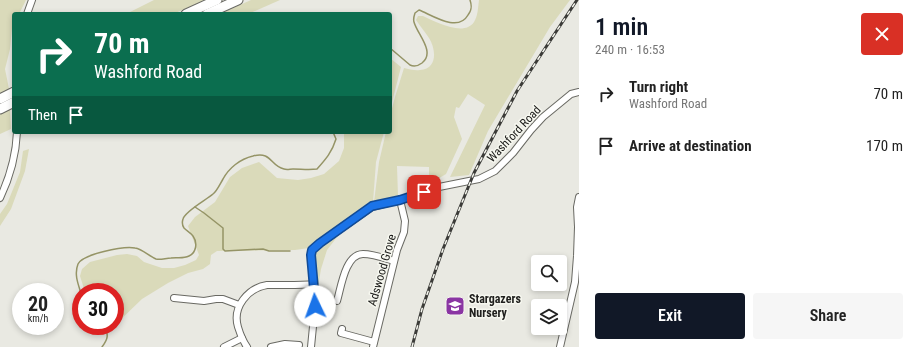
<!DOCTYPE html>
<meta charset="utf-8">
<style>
body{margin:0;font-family:"Roboto Condensed",sans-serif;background:#f6f6f6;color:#222;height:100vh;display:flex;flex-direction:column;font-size:15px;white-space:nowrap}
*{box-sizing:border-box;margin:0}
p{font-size:13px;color:#767676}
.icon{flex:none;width:22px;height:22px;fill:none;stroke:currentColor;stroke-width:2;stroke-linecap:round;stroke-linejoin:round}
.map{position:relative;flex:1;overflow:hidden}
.panel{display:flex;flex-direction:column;background:#fff;width:340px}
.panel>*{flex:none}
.hud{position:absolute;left:12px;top:12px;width:380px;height:122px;border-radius:4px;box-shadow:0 2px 6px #0003;background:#0b6e4f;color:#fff;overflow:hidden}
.buttons{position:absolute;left:531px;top:255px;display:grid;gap:8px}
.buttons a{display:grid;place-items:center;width:36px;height:36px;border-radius:4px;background:#fff;box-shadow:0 2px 6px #0003;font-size:20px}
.speed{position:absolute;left:12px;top:283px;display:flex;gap:8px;font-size:20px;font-weight:700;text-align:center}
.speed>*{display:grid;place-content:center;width:52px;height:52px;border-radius:50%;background:#fff;box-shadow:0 2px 6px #0003;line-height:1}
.speed small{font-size:10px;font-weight:400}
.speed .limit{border:6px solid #d22;background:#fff;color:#111}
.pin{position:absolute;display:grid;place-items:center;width:34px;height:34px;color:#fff;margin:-17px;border-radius:8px;box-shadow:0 2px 6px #0006}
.me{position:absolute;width:44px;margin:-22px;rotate:357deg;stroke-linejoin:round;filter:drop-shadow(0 0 3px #0008)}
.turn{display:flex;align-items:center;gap:14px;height:84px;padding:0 16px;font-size:18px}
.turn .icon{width:52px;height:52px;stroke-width:2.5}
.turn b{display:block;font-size:28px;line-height:34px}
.then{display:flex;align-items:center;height:38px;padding:0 16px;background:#0003;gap:8px;font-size:15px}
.round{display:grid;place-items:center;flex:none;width:42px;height:42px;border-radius:4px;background:#f6f6f6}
.summary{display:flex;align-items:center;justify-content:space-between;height:68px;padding:0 16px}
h1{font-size:24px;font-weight:600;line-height:30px;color:#111827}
.action{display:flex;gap:8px;margin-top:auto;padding:8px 16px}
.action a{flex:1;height:46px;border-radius:4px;background:#111827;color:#fff;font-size:16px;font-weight:600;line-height:46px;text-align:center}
.action a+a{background:#f6f6f6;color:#222}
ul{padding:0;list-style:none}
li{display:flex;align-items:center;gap:12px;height:52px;padding:0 16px}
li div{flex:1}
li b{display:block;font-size:15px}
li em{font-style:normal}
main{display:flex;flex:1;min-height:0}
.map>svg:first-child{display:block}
.green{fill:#dadaba}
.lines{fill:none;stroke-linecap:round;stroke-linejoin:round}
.stream{stroke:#959466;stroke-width:1.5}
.minor-casing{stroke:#696963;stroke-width:8}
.highway-casing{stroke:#696963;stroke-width:11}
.minor{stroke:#fff;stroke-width:6}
.highway{stroke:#fff;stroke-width:9}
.rail-casing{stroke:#3b3b38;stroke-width:3}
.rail{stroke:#f6f7ef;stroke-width:1.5;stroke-dasharray:4.5;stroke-linecap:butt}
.route-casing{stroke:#114b97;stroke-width:10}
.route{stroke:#1a73e8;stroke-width:7}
.labels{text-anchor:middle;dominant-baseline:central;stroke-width:3;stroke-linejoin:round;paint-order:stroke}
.street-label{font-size:12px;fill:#20201e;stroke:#f6f7ef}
.poi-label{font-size:12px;font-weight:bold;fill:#20201e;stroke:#f6f7ef;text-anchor:start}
</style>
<main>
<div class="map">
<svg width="579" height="347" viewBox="0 0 579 347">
<rect width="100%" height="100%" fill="#e9e9e2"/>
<!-- green -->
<g class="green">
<path d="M0,0h26l-7,14h-5v10l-2,4 -2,21 -5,20 4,20 -9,4z"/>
<path d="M154,0h51l-32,14h-47z"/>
<path d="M251,0h29l-32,14h-28z"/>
<path d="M479,0h91l-20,27 -62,104 -19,44 -19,2 35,-72 -17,-11 -9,14 -3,-1 -2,10 8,22 -16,35 -5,3 -12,7v-17l-32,-1 1,30 -24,6 5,-40 7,-30h4v-16l5,-19 9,-29c5,1 11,3 16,2 18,-1 16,-21 9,-32 -4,-6 -9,-12 -13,-18l2,-4h5c13,6 41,21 51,6 4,-6 4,-15 5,-22z"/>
<path d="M390,58l11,9 -11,43z"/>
<path d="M10,108l1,21 -11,5v-21z"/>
<path d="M342,132h42l-8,30 -3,40 -5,2 -9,9 -50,35 -14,2 -78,1 -6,4 -1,9 -7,5 -15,4 -20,10 -26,16 -27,26v-33h-30l-5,-16 2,-7 8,-7 27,-7 10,-1 10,2 7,6 18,6h12l11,-3 11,-5 3,-5 -11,-29 7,-9 20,-15 15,-25 12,-9 17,-6 18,16 21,2 13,-2 13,-4 15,-13 5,-13v-14z"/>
<path d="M29,149l-4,22 -14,38 -11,17v-12l7,-10 13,-32 3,-21z"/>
<path d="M341,232l-14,18 -6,19 -3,18c-1,-12 -6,-27 -1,-38z"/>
</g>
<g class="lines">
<!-- stream -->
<g class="stream">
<path d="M390,48l20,17c4,2 8,1 12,-2 14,-11 -5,-29 -8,-41 -1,-3 0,-6 1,-9l4,-3c13,5 39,23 49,5 4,-5 4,-9 2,-15"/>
<path d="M195,207l9,6 19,15v21l2,2 38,-2 6,2h21"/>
<path d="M81,293c-3,-9 -7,-19 -3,-29 5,-10 45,-18 57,-16 7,1 14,8 21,11 5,1 10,-1 15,-1 6,-1 12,1 18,-2 7,-3 9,-13 4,-20 -2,-3 -6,-5 -9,-8 -2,-3 -2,-6 -1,-9 2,-8 23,-19 30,-25 4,-3 7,-10 10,-15 6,-11 17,-20 30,-23 19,-5 17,10 31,13 3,1 6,0 9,0 8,0 16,1 24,0 9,-10 15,-17 19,-30l-3,-7"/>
<path d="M102,347c6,-8 7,-12 2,-21"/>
</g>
<!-- minor casing -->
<g class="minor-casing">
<g id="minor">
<path d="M27,14l5,-14"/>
<path d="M0,198c10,-21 16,-43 17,-66"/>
<path d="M174,298l30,3 12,-2h7l16,6"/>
<path d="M337,301c4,-13 8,-47 26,-47 10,0 21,4 31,7"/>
<path d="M342,329l-1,4 33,9"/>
<path d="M224,347l18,-9"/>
<path d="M247,347c-4,-6 -7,-13 -9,-20 -6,-20 10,-39 29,-42 6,0 13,0 19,0 9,0 18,0 28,-1"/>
<path d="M271,347l14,-3 14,1"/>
<path d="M311,347l4,-41 -1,-17 -3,-34 1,-5 3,-3 57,-40 28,-7 39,-13 40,-8 16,-8 18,-18 18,-23 12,-13 28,-23 8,-2"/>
<path d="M373,347l24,-97 7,-18 1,-11 -5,-21"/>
<path d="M560,347l15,-65 2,-26 1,-29 -1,-20 2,-10"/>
</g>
</g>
<!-- highway casing -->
<g class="highway-casing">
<g id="highway">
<path d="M186,14l31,-14"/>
<path d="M207,14l31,-14"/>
<path d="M0,99l14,-7"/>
<path d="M0,109l14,-7"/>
</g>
</g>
<!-- minor -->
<use href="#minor" class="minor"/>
<!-- highway -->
<use href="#highway" class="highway"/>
<!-- rail casing -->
<g class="rail-casing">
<path id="rail" d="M412,347l10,-38 21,-60 31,-76 43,-82 60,-91"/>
</g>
<!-- rail -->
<use href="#rail" class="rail"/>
</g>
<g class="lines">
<!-- route casing -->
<g class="route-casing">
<path id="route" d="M315,306l-1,-17 -3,-34 1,-5 8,-7 52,-37 28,-6 24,-8"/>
</g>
<!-- route -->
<use href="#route" class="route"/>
</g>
<!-- icons -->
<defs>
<g id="school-square" transform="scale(1)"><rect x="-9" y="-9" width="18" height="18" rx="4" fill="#8a35a3" stroke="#f6f7ef"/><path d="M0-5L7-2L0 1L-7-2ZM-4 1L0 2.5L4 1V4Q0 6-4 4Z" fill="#fff"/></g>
</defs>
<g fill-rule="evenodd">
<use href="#school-square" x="455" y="306"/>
</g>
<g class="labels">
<!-- street labels -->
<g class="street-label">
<text transform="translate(514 134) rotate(-47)">Washford Road</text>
<text transform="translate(382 270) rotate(-74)">Adswood Grove</text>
</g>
<!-- poi labels -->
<g class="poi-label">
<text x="469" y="299">Stargazers<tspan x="469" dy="14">Nursery</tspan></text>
</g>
</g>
</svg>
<div class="buttons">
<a><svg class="icon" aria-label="search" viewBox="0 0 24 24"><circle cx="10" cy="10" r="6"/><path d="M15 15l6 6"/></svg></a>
<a><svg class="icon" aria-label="layers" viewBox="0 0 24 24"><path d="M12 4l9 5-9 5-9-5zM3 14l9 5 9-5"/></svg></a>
</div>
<div class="speed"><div>20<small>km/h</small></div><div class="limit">30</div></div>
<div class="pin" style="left:424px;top:192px;background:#d93025"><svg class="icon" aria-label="arrive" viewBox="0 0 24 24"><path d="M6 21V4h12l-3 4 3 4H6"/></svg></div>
<svg class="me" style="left:315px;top:306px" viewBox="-20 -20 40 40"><circle r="19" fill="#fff"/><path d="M0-13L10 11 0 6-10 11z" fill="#1a73e8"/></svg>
<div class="hud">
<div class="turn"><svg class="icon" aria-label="right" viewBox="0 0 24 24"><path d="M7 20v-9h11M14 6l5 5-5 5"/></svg><div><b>70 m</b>Washford Road</div></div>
<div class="then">Then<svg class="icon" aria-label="arrive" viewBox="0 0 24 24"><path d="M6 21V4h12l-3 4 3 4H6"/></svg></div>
</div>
</div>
<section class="panel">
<div class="summary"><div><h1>1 min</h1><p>240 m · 16:53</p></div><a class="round" style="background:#d93025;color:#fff"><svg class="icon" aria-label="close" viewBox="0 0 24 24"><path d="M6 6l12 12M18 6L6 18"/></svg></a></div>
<ul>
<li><svg class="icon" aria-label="right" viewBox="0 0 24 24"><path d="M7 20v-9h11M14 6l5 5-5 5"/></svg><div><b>Turn right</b><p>Washford Road</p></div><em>70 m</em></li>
<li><svg class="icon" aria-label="arrive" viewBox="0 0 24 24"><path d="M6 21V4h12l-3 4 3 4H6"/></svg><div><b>Arrive at destination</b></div><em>170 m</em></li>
</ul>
<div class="action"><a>Exit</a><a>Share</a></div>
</section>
</main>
